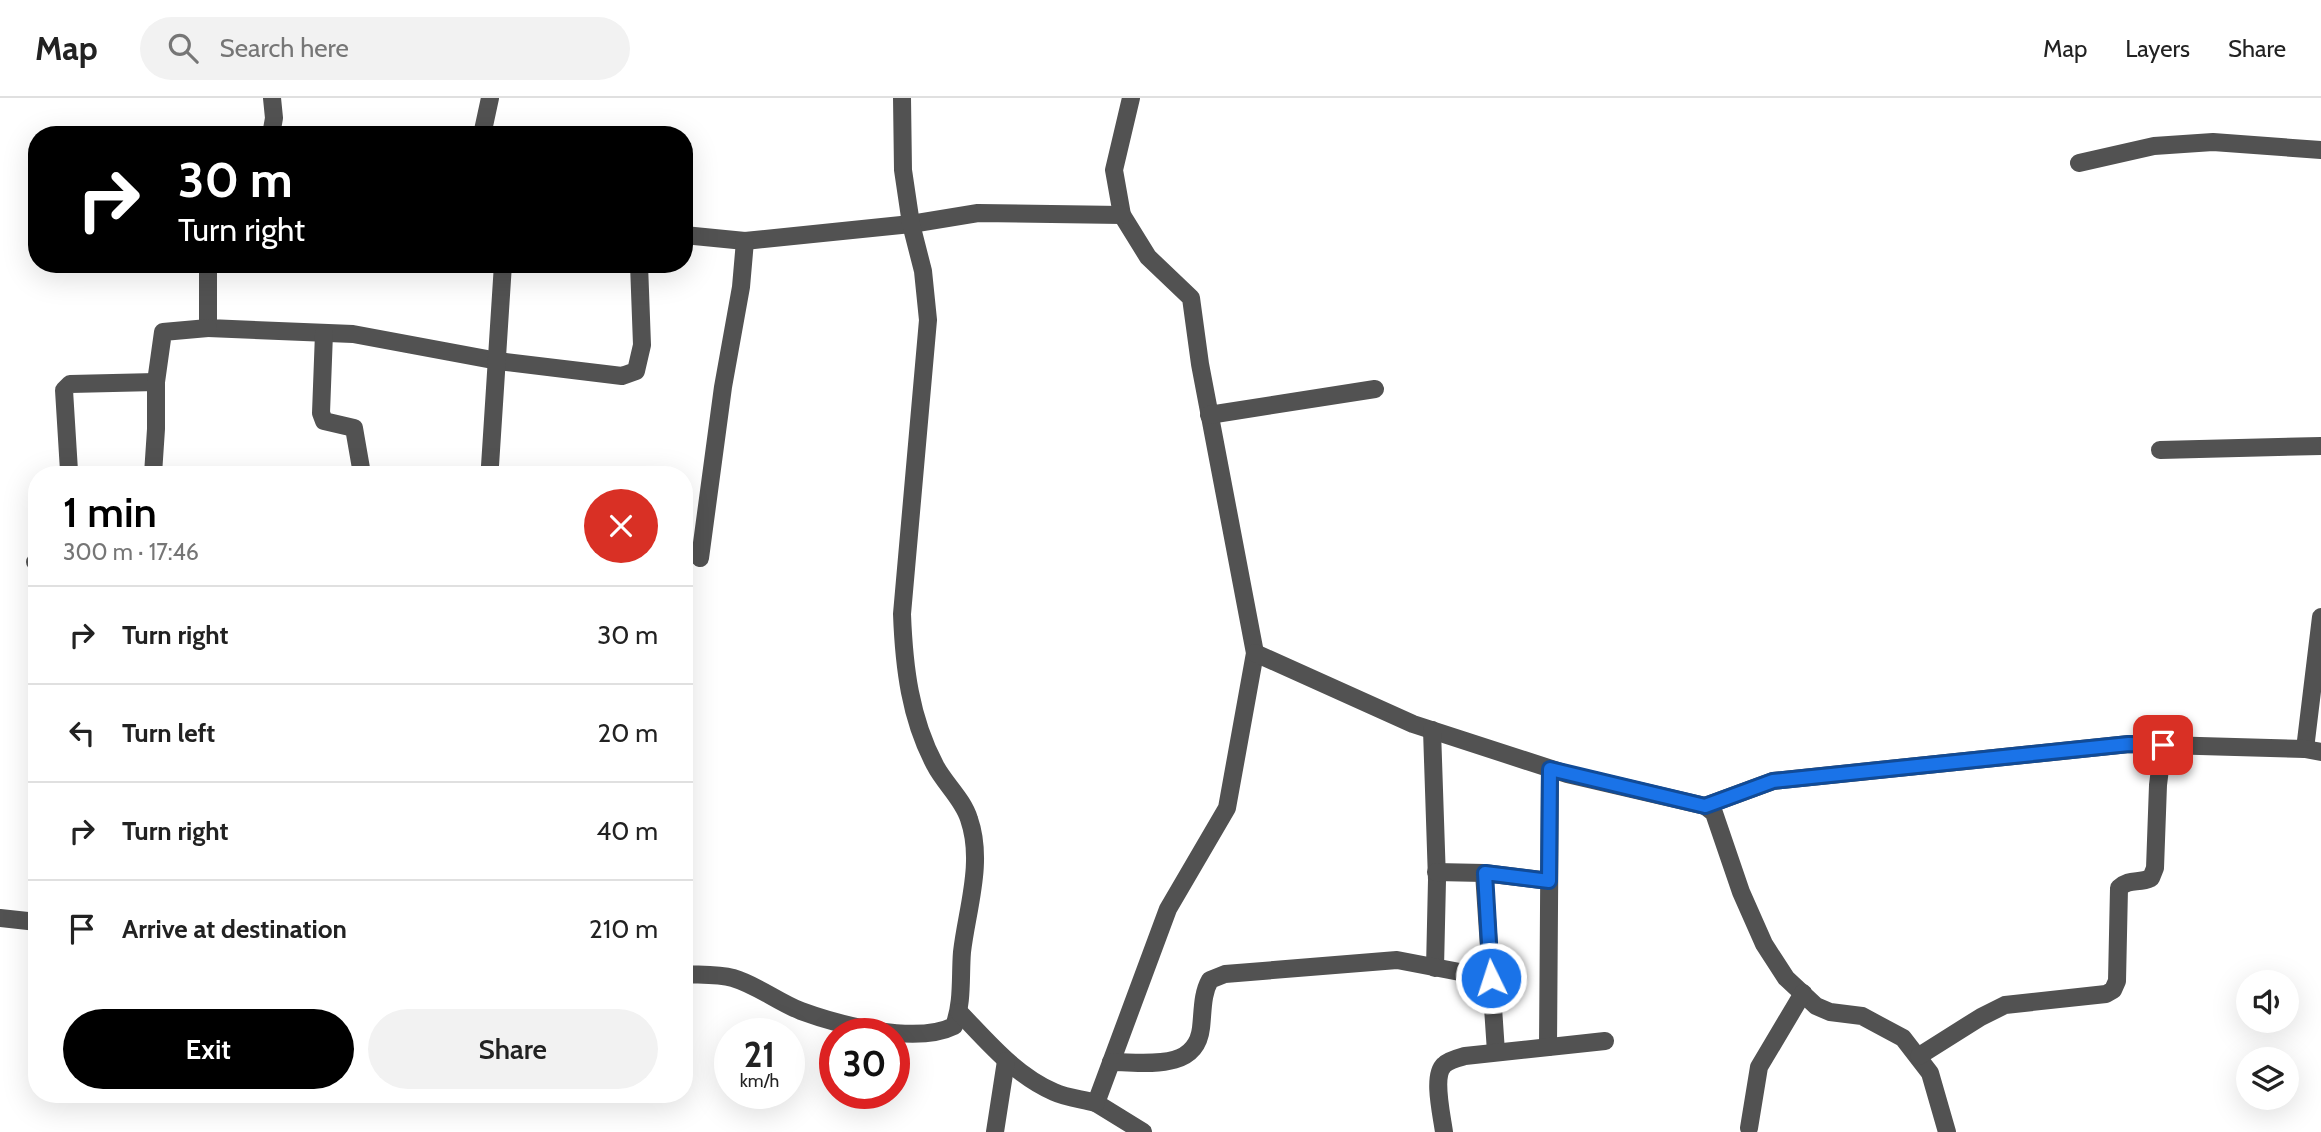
<!DOCTYPE html>
<meta charset="utf-8">
<style>
body{margin:0;font-family:Cabin,sans-serif;background:#f2f2f2;color:#222;height:100vh;display:flex;flex-direction:column;font-size:26px;white-space:nowrap}
*{box-sizing:border-box;margin:0}
p{font-size:23px;color:#767676}
.icon{flex:none;width:38px;height:38px;fill:none;stroke:currentColor;stroke-width:2;stroke-linecap:round;stroke-linejoin:round}
.map{position:relative;flex:1;overflow:hidden}
.drawer{position:absolute;left:28px;top:368px;width:665px;height:637px;display:flex;flex-direction:column;background:#fff;border-radius:28px;box-shadow:0 7px 28px #0002}
.drawer>*{flex:none}
.top-card{position:absolute;left:28px;top:28px;width:665px;height:147px;border-radius:28px;box-shadow:0 7px 28px #0002;background:#000;color:#fff;overflow:hidden}
.fabs{position:absolute;left:2236px;top:872px;display:grid;gap:14px}
.fabs a{display:grid;place-items:center;width:63px;height:63px;border-radius:50%;background:#fff;box-shadow:0 7px 28px #0002;font-size:35px}
.speed{position:absolute;left:714px;top:920px;display:flex;gap:14px;font-size:35px;font-weight:700;text-align:center}
.speed>*{display:grid;place-content:center;width:91px;height:91px;border-radius:50%;background:#fff;box-shadow:0 7px 28px #0002;line-height:1}
.speed small{font-size:18px;font-weight:400}
.speed .limit{border:10px solid #d22;background:#fff;color:#111}
.pin{position:absolute;display:grid;place-items:center;width:60px;height:60px;color:#fff;margin:-30px;border-radius:14px;box-shadow:0 4px 10px #0006}
.me{position:absolute;width:77px;margin:-38px;rotate:356deg;stroke-linejoin:round;filter:drop-shadow(0 0 5px #0008)}
.turn{display:flex;align-items:center;gap:24px;height:147px;padding:0 35px;font-size:32px}
.turn .icon{width:91px;height:91px;stroke-width:2.5}
.turn b{display:block;font-size:49px;line-height:60px}
.round{display:grid;place-items:center;flex:none;width:74px;height:74px;border-radius:37px;background:#f2f2f2}
.head{display:flex;align-items:center;justify-content:space-between;height:119px;padding:0 35px}
h1{font-size:42px;font-weight:600;line-height:52px;color:#000}
.cta{display:flex;gap:14px;margin-top:auto;padding:14px 35px}
.cta a{flex:1;height:80px;border-radius:42px;background:#000;color:#fff;font-size:28px;font-weight:600;line-height:80px;text-align:center}
.cta a+a{background:#f2f2f2;color:#222}
ul{padding:0;list-style:none}
li{display:flex;align-items:center;gap:21px;height:98px;padding:0 35px;border-top:2px solid #e0e0e0}
li div{flex:1}
li b{display:block;font-size:26px}
li em{font-style:normal}
header{display:flex;align-items:center;gap:42px;box-sizing:border-box;height:98px;padding:0 35px;background:#fff;border-bottom:2px solid #e0e0e0}
header strong{font-size:33px}
nav{display:flex;gap:38px;margin-inline-start:auto;font-size:24px}
.search{width:490px;height:63px;background:#f2f2f2;display:flex;align-items:center;gap:18px;box-sizing:border-box;padding:0 24px;border-radius:38px;color:#767676;font-size:26px}
.map>svg:first-child{display:block}
.lines{fill:none;stroke-linecap:round;stroke-linejoin:round}
.minor{stroke:#525252;stroke-width:18}
.route-casing{stroke:#114b97;stroke-width:18}
.route{stroke:#1a73e8;stroke-width:12}
</style>
<header>
<strong>Map</strong>
<div class="search"><svg class="icon" aria-label="search" viewBox="0 0 24 24"><circle cx="10" cy="10" r="6"/><path d="M15 15l6 6"/></svg>Search here</div>
<nav><a>Map</a><a>Layers</a><a>Share</a></nav>
</header>
<div class="map">
<svg width="2321" height="1034" viewBox="0 0 2321 1034">
<rect width="100%" height="100%" fill="#fff"/>
<g class="lines">
<!-- minor -->
<g class="minor">
<path d="M1131,0l-17,72 8,45 26,42 43,41 9,66 55,289 -28,155 -59,101 -72,194 47,29"/>
<path d="M271,37l3,-17 -2,-20"/>
<path d="M482,37l8,-37"/>
<path d="M2079,65l75,-17 59,-4 108,8"/>
<path d="M684,137l61,6 166,-17 67,-11 144,2"/>
<path d="M208,166v64l145,6 145,27 124,15 14,-5 6,-26 -3,-81"/>
<path d="M324,235l-3,80 3,8 30,7 8,46"/>
<path d="M1209,317l166,-26"/>
<path d="M2160,352l161,-4"/>
<path d="M490,368l13,-202"/>
<path d="M69,373l-5,-81 6,-6 86,-2"/>
<path d="M153,376l3,-45v-47l7,-50 45,-4"/>
<path d="M700,460l23,-171 18,-100 4,-46"/>
<path d="M35,464h2"/>
<path d="M1255,555l158,71 154,50 138,32 9,7 27,79 23,52 22,34 30,28 14,6 32,4 41,22 27,35 17,59"/>
<path d="M1432,632l5,150 -2,88"/>
<path d="M2305,651l16,-132"/>
<path d="M1705,708l68,-25 356,-37 176,5 16,3"/>
<path d="M1436,774l48,1 65,8"/>
<path d="M1484,775l12,179"/>
<path d="M0,820l37,4"/>
<path d="M684,876c16,1 34,0 49,4 24,7 45,24 68,33 38,14 115,34 153,15 9,-24 6,-49 8,-74 5,-43 22,-90 7,-133 -6,-20 -25,-36 -34,-54 -25,-47 -31,-98 -33,-151l26,-294 -5,-49 -12,-47 -8,-54 -1,-72"/>
<path d="M959,914c29,30 56,63 95,80 13,6 28,7 42,11"/>
<path d="M1548,949l2,-278"/>
<path d="M1919,958l62,-39 24,-12 101,-11 7,-4 4,-9 2,-93c11,-10 19,-4 32,-10l4,-10 3,-83 5,-40"/>
<path d="M1111,964c34,0 85,10 90,-34 2,-17 1,-34 9,-48l15,-6 172,-14 94,18"/>
<path d="M1749,1030l10,-61 44,-74"/>
<path d="M995,1034l11,-71"/>
<path d="M1444,1034c-2,-16 -12,-56 0,-67 5,-5 14,-7 21,-9l140,-15"/>
</g>
</g>
<g class="lines">
<!-- route casing -->
<g class="route-casing">
<path id="route" d="M1491,880l-6,-105 64,8 1,-112 155,37 68,-25 356,-37 34,1"/>
</g>
<!-- route -->
<use href="#route" class="route"/>
</g>
</svg>
<div class="fabs">
<a><svg class="icon" aria-label="sound" viewBox="0 0 24 24"><path d="M4 9h4l5-4v14l-5-4H4zM17 9q2 3 0 6"/></svg></a>
<a><svg class="icon" aria-label="layers" viewBox="0 0 24 24"><path d="M12 4l9 5-9 5-9-5zM3 14l9 5 9-5"/></svg></a>
</div>
<div class="speed"><div>21<small>km/h</small></div><div class="limit">30</div></div>
<div class="pin" style="left:2163px;top:647px;background:#d93025"><svg class="icon" aria-label="arrive" viewBox="0 0 24 24"><path d="M6 21V4h12l-3 4 3 4H6"/></svg></div>
<svg class="me" style="left:1491px;top:880px" viewBox="-20 -20 40 40"><circle r="17" fill="#1a73e8" stroke="#fff" stroke-width="3"/><path d="M0-11L8 9 0 5-8 9z" fill="#fff"/></svg>
<div class="top-card">
<div class="turn"><svg class="icon" aria-label="right" viewBox="0 0 24 24"><path d="M7 20v-9h11M14 6l5 5-5 5"/></svg><div><b>30 m</b>Turn right</div></div>
</div>
<section class="drawer">
<div class="head"><div><h1>1 min</h1><p>300 m · 17:46</p></div><a class="round" style="background:#d93025;color:#fff"><svg class="icon" aria-label="close" viewBox="0 0 24 24"><path d="M6 6l12 12M18 6L6 18"/></svg></a></div>
<ul>
<li><svg class="icon" aria-label="right" viewBox="0 0 24 24"><path d="M7 20v-9h11M14 6l5 5-5 5"/></svg><div><b>Turn right</b></div><em>30 m</em></li>
<li><svg class="icon" aria-label="left" viewBox="0 0 24 24"><path d="M17 20v-9H6M10 6l-5 5 5 5"/></svg><div><b>Turn left</b></div><em>20 m</em></li>
<li><svg class="icon" aria-label="right" viewBox="0 0 24 24"><path d="M7 20v-9h11M14 6l5 5-5 5"/></svg><div><b>Turn right</b></div><em>40 m</em></li>
<li><svg class="icon" aria-label="arrive" viewBox="0 0 24 24"><path d="M6 21V4h12l-3 4 3 4H6"/></svg><div><b>Arrive at destination</b></div><em>210 m</em></li>
</ul>
<div class="cta"><a>Exit</a><a>Share</a></div>
</section>
</div>
